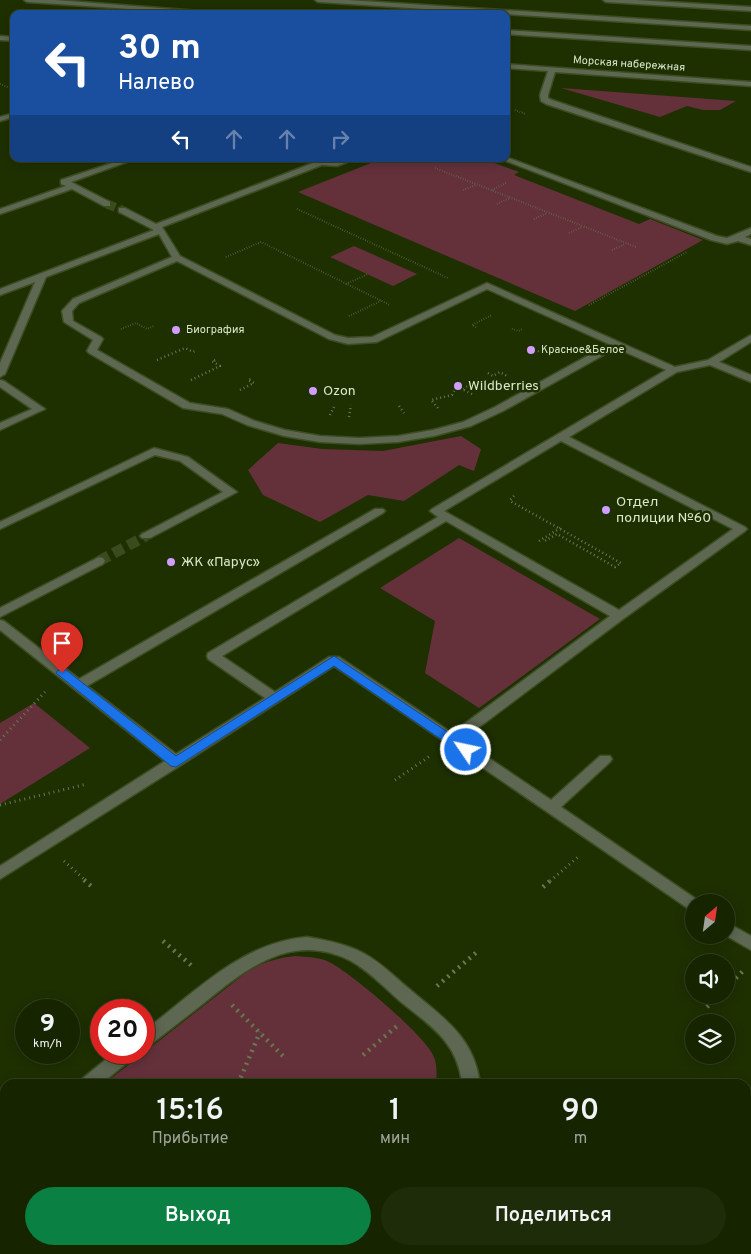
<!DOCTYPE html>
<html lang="ru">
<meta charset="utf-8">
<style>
body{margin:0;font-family:Overpass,sans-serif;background:#1f2c0a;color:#f1f3f6;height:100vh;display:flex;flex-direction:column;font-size:19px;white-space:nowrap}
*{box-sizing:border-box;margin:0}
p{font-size:16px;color:#9ea499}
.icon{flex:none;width:28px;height:28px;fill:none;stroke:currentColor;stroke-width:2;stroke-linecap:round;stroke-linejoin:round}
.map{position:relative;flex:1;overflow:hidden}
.details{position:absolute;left:0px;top:1079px;width:751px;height:176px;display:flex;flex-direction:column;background:#162400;border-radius:15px 15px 0 0;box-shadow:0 2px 12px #0003,0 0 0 1px #354122}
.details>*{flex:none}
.top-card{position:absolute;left:10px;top:10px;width:500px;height:152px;border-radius:10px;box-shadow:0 2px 12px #0003,0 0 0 1px #354122;background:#1a4fa0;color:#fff;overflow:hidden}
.needle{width:32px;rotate:29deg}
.tools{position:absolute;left:685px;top:894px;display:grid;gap:10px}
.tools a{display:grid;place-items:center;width:50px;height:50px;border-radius:50%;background:#162400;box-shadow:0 2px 12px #0003,0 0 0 1px #354122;font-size:25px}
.speed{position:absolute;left:15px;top:999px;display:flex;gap:10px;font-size:25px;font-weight:700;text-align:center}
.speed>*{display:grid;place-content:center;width:65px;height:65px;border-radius:50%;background:#162400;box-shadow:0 2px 12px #0003,0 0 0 1px #354122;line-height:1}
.speed small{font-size:12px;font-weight:400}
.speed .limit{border:8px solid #d22;background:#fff;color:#111}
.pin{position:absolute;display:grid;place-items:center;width:42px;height:42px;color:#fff;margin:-51px -21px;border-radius:50% 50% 50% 0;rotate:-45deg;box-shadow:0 0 5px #0007}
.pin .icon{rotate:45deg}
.me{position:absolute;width:55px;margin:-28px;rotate:304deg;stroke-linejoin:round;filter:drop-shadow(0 0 4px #0008)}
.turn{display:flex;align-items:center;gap:18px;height:105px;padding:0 25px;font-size:22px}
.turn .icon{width:65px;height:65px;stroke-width:2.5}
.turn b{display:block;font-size:35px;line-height:42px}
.lanes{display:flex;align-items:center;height:48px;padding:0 25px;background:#0003;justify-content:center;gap:25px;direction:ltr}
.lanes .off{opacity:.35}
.eta{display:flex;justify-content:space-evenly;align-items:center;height:85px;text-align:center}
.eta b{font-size:30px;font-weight:600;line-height:35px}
.primary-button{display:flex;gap:10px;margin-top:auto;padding:10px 25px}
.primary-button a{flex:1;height:58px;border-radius:30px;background:#0b8043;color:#fff;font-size:20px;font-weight:600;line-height:58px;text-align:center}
.primary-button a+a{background:#1f2c0a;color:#f1f3f6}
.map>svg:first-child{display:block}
.green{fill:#64313b}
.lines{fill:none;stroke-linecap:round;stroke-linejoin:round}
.minor-tunnel-far1{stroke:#3a4b1e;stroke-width:9;stroke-dasharray:9 4.5;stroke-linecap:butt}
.minor-tunnel{stroke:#3a4b1e;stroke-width:11;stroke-dasharray:11 5.5;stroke-linecap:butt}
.minor-casing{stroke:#3c4d20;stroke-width:3}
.path-far3{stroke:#687850;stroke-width:2;stroke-dasharray:0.5 2;stroke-linecap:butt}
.path-far2{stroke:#687850;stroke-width:2.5;stroke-dasharray:1 3;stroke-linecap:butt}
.path-far1{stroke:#687850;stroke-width:3;stroke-dasharray:1 4;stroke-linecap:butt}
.path{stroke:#687850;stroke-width:4.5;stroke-dasharray:2 5;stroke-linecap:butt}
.minor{fill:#5d6752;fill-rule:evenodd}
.route{fill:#1a73e8;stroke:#114b97}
.poi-dot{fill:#d19dfe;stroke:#1e3000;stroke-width:2}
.labels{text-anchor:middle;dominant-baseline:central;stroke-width:5;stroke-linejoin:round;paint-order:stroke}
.far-street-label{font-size:11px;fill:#dae7cb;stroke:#1e3000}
.far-poi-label{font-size:11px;fill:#dae7cb;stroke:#1e3000;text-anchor:start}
.poi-label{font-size:14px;fill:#dae7cb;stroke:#1e3000;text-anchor:start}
</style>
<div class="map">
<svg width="751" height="1254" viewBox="0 0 751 1254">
<rect width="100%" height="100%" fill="#1e3000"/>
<!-- green -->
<g class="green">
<path d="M561,88l175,13 -16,9h-17l-16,-4 -27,11z"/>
<path d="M381,159h103l35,13 -5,3 125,49 11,-5 53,21 -128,71 -277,-119z"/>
<path d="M354,246l63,28 -24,12 -63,-29z"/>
<path d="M461,436l20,13 -7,22 -15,-6 -55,36 -36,-6 -48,27 -57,-27 -15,-25 30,-27 44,6 61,2z"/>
<path d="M459,538l141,81 -121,89 -54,-35 10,-52 -55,-33z"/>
<path d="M34,703l56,45 -90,56v-81z"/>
<path d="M295,956c12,1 24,1 34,6 21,10 97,74 105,95 3,8 3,18 2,27h-332l143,-112c16,-10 30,-14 48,-16z"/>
<path d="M5,1161v89h272l-4,4h-273v-89z"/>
</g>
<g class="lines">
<!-- minor-tunnel-far1 -->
<path class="minor-tunnel-far1" d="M107,204l15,6"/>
<!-- minor-tunnel -->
<path class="minor-tunnel" d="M99,561l47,-25"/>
<!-- minor casing -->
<g class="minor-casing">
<g id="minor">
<path d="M24,0h31l184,14h-35l-177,-12z"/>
<path d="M315,0h32l404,26v4l-433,-28z"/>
<path d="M603,0h33l115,7v4l-145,-9z"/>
<path d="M506,30l245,16v4l-245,-16z"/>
<path d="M0,36l14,1v4l-14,-1z"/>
<path d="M506,64l245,18v4l-196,-14 -7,23v3l4,2 199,67v5l-205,-68 -5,-3 -1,-6 8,-24 -42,-3z"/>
<path d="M14,113v4l-14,4v-4z"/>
<path d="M506,157l211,79 10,2 24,-10v6l-6,3 6,2v6l-13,-4 -11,3 -16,-4 -210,-81h5z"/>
<path d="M124,159h11l-64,23 39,20v4h-6l-32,-17 -72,25v-5l66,-23 -5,-2v-4z"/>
<path d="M344,159h11l-18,7 -15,-1 -160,62 18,29 155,79 13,3 24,-1 115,-54 188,84 33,-7 43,-25v7l-32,20 32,13v7l-41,-17 -33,7 -108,65 176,90 2,2 -2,2 -122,88 -161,121 89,60 49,-44h10l2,3 -2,3 -49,45 138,94 1,1h-6v9l-5,-2 -355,-243 -153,99 -181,114v-13l165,-105 -165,-131v-10l4,1 75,58 296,-170h8l2,2 -2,2 -296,173 89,68 89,-56 -57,-39 -1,-3 1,-3 230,-136 -8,-6 2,-2 234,-139 -50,-22 -113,63 -32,15 -37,10 -36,6 -39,2 -39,-2 -36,-6 -37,-11 -25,-11 -39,-6 -94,-55 -2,-2 6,-11 -29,-18 -2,-11 11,-12 99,-42 -13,-23 -113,43 -41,97 -5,3v-14l35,-81 -35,13v-6l154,-59 -35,-18v-4h6l31,16 162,-63 18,1zM177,261l152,78 19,5 29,-2 110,-53 122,55 -114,63 -32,15 -30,8 -35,6 -39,2 -39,-2 -35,-6 -30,-9 -27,-12 -38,-6 -93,-53 6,-11 -2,-2 -28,-16 -1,-10 7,-8zM561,441l172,88 -114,81 -175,-99zM446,521l164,95 -158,117 -113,-76h-10l-54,35 -53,-36z"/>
<path d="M0,380l4,1 41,28 -45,21v-7l32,-14 -32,-22z"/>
<path d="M154,448l34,9 49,35 -87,46h-8l-2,-2 2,-2 81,-42 -43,-31 -25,-6 -155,74v-7z"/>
<path d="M99,557l4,1 2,3 -2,3 -103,53v-9z"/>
<path d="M726,922l25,14v14l-26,-15h1z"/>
<path d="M307,937c19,3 39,7 56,16 17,9 31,23 45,35 34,29 66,48 72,96h-18c-4,-41 -31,-58 -61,-82 -16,-14 -31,-30 -50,-41 -58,-30 -104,7 -147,42 -18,14 -36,28 -54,42l-6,2v-16c50,-38 98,-89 163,-94z"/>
<path d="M115,1052h21l-2,5 -33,27h-21l2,-5z"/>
<path d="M5,1140v18l-5,2v-18z"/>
<path d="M751,1228v21l-3,5h-21l1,-4h18v-20z"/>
<path d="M323,1250h21l-1,4h-21z"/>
</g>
</g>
<!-- path-far3 -->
<g class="path-far3">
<path d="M0,84l14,6"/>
<path d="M515,110l11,4"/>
<path d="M435,168l201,79"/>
<path d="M463,190l13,-5"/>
<path d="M492,190l14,-7"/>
<path d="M497,204l13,-6"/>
<path d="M297,209l151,69"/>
<path d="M534,219l13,-6"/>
<path d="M569,233l13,-6"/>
<path d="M612,250l13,-6"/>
<path d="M226,257l35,-15 129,63"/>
<path d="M346,284l22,-10"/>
<path d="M589,305l98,-53"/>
<path d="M349,316l32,-15"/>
<path d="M476,327l-4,-2 20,-10"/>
<path d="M121,329l15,-6 11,6 7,-3"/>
<path d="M512,329l7,2 3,-2"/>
</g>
<!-- path-far2 -->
<g class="path-far2">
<path d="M538,351l3,2 7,-4 5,2"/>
<path d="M157,360l28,-12 8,4 4,-2"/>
<path d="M488,373l5,3 7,-4 7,4"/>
<path d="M191,380l29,-14 -8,-5 4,-1"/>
<path d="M240,390l14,-7 -6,-3 3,-1"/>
<path d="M472,394l-10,-5 17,-8 -3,-2"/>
<path d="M399,406l5,7"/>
<path d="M438,408l-7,-8 21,-5 2,-4"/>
<path d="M330,415l5,-10"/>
<path d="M349,417l2,-12"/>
<path d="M514,496l-4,4 2,2 109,61 -6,4 -58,-33 -14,8"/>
<path d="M539,541l23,-14"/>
</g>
<!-- path-far1 -->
<g class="path-far1">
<path d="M0,740l45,-48"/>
<path d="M395,780l35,-24"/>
<path d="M0,805l87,-21"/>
<path d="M64,861l22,20"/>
<path d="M550,881l28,-24"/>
</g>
<!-- path -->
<g class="path">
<path d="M84,880l7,6"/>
<path d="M543,887l8,-7"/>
<path d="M163,941l29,25"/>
<path d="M437,986l41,-35"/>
<path d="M726,988l19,-19"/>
<path d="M232,1005l51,51"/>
<path d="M707,1007l12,-12"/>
<path d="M363,1055l34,-29"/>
<path d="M238,1084l22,-52"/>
<path d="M0,1246h5"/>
<path d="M48,1250l29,2"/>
<path d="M259,1250v4"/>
<path d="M601,1250l5,4"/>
<path d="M148,1254l4,-4"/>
</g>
<!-- minor -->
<use href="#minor" class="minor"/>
</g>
<!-- route -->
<path class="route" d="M334,656l136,91 2,3 -2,3h-9l-127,-87 -158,101 -5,-1 -115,-93 2,-3h8l110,86z"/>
<!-- markers -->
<g class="poi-dot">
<circle cx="176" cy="330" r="5"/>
<circle cx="531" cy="350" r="5"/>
<circle cx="458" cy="386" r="5"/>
<circle cx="313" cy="391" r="5"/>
<circle cx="606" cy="510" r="5"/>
<circle cx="171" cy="562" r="5"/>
</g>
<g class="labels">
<!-- far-street labels -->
<g class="far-street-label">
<text transform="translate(629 64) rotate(4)">Морская набережная</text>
</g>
<!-- far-poi labels -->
<g class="far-poi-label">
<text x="186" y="330">Биография</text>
<text x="541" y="350">Красное&amp;Белое</text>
</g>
<!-- poi labels -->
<g class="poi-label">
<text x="468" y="386">Wildberries</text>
<text x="323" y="391">Ozon</text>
<text x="616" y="502">Отдел<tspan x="616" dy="16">полиции №60</tspan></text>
<text x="181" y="562">ЖК «Парус»</text>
</g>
</g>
</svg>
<div class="tools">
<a><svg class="needle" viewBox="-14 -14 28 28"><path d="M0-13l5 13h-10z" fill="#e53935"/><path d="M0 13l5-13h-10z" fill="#9ea499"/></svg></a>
<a><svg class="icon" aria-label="sound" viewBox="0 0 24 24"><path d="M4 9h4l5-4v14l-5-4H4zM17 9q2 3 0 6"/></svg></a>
<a><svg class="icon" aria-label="layers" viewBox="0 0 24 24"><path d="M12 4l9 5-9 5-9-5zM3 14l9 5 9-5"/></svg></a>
</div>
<div class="speed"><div>9<small>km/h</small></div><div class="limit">20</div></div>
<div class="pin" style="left:62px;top:673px;background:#d93025"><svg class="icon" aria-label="arrive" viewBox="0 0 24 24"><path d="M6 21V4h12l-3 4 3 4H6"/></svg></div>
<svg class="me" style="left:466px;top:750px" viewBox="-20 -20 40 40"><circle r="17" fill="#1a73e8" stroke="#fff" stroke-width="3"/><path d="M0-11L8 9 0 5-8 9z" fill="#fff"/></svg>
<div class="top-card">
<div class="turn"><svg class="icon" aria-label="left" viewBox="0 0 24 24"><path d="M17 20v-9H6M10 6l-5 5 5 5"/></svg><div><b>30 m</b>Налево</div></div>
<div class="lanes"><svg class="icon" aria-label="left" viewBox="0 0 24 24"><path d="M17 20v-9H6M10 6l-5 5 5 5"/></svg><svg class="icon off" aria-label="ahead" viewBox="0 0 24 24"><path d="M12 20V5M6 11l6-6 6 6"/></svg><svg class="icon off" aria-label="ahead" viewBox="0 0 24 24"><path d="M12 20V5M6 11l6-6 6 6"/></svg><svg class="icon off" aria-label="right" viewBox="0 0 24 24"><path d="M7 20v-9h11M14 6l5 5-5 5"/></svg></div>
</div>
<section class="details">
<div class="eta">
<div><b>15:16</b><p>Прибытие</p></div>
<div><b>1</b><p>мин</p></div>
<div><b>90</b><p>m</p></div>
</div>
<div class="primary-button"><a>Выход</a><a>Поделиться</a></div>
</section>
</div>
